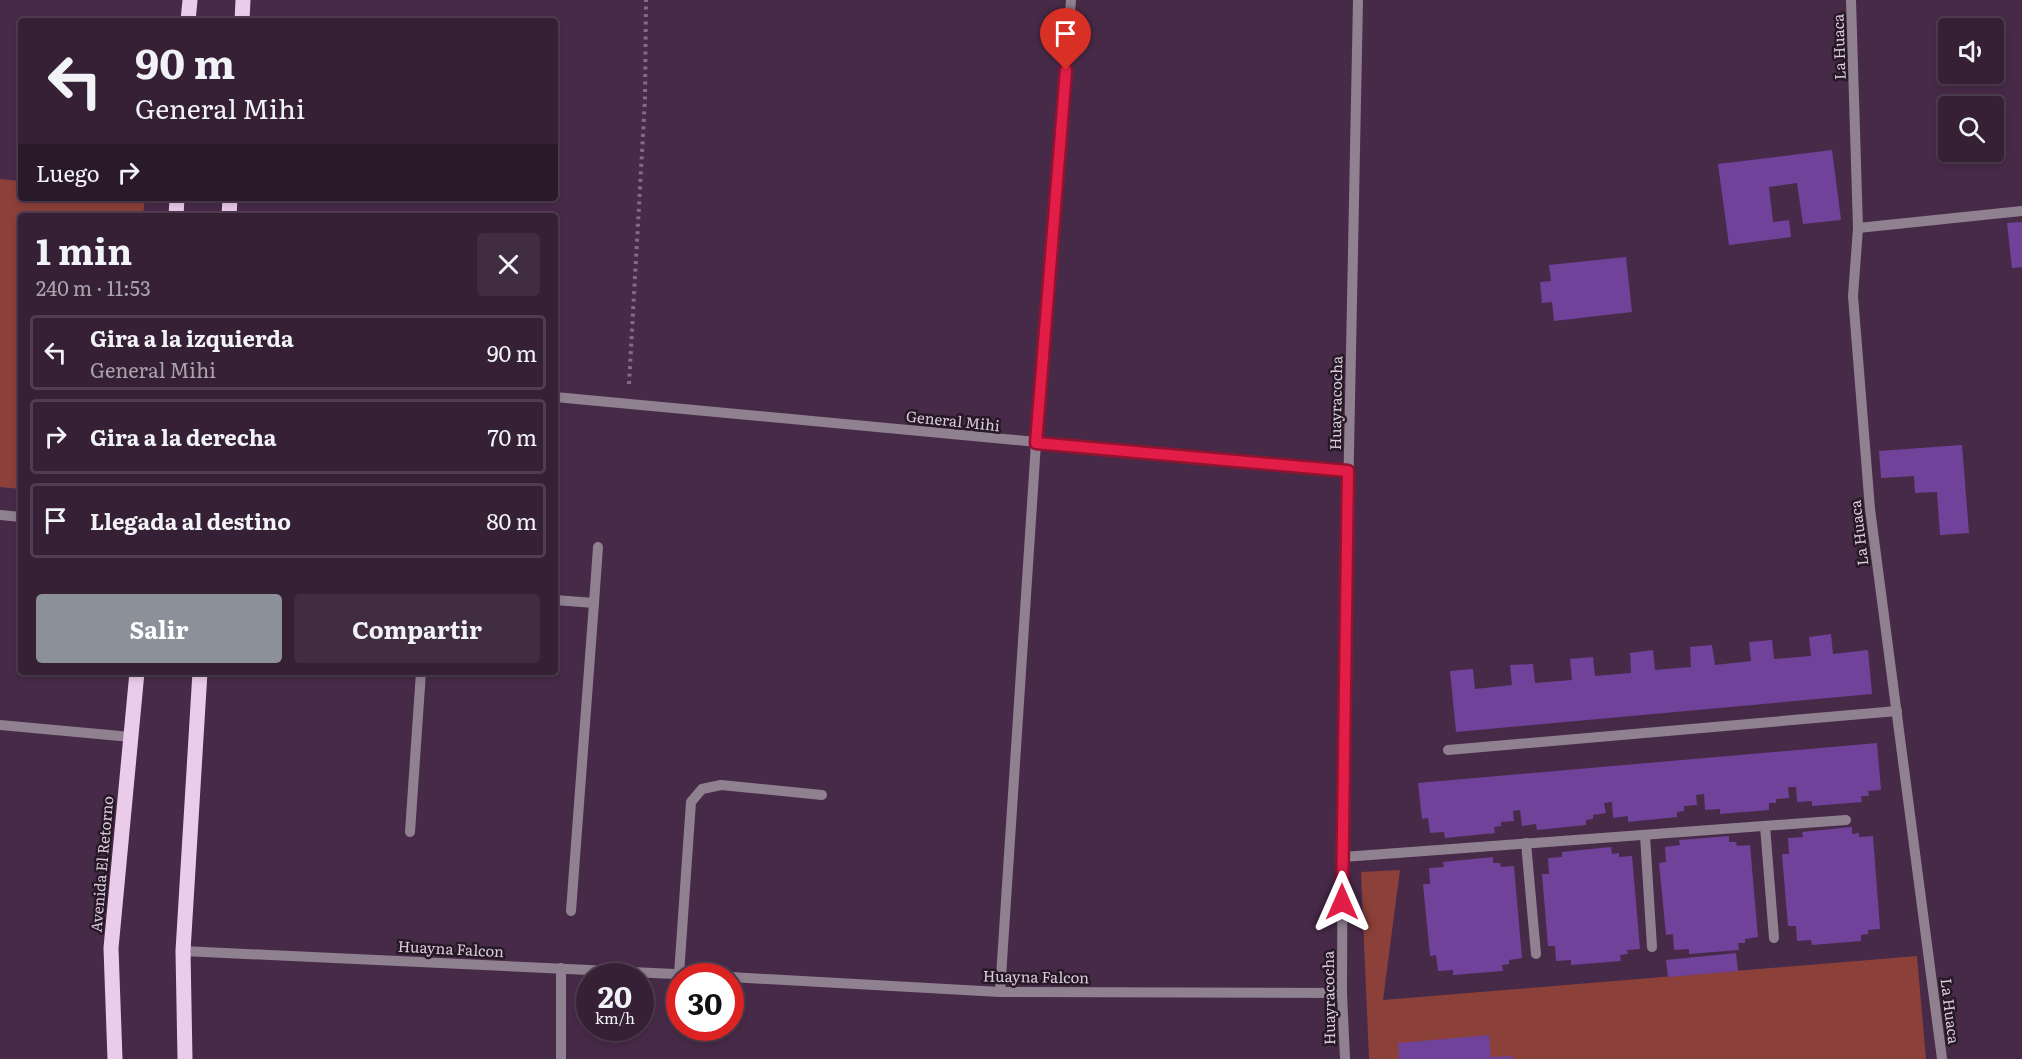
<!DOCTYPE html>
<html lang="es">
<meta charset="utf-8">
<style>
body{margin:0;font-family:Literata,serif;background:#402d42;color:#f1f3f6;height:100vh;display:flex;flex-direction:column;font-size:22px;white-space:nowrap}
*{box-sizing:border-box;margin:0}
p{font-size:20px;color:#aaa3ad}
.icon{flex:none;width:33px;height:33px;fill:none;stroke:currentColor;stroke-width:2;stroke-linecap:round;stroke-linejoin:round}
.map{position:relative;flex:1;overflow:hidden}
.sheet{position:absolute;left:18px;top:213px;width:540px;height:462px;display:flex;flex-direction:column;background:#352036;border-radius:6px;box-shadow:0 3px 9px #0003,0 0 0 2px #4f3e51}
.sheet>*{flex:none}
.guide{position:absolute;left:18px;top:18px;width:540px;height:183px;border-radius:6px;box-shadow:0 3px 9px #0003,0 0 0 2px #4f3e51;background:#352036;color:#f1f3f6;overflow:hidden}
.tools{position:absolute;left:1938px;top:18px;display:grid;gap:12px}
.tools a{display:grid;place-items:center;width:66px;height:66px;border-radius:6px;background:#352036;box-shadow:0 3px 9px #0003,0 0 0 2px #4f3e51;font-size:30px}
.speed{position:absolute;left:576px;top:963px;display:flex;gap:12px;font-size:30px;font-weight:700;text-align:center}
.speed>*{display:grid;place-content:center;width:78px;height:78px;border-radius:50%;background:#352036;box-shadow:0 3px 9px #0003,0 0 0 2px #4f3e51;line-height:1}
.speed small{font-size:15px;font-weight:400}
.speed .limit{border:9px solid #d22;background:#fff;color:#111}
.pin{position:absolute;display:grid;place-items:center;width:51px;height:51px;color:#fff;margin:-62px -26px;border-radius:50% 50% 50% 0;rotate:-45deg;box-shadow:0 0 6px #0007}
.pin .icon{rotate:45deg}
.me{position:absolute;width:66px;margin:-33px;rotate:0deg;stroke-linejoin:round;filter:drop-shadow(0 0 4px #0008)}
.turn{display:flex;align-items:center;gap:21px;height:126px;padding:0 18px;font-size:27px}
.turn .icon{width:78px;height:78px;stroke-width:2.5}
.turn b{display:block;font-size:42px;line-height:51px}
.then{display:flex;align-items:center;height:57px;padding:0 18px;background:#0003;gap:12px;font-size:22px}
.round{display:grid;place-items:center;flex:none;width:63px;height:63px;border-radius:6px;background:#402d42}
.summary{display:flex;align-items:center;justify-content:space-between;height:102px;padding:0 18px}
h1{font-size:36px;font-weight:700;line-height:45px}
.cta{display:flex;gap:12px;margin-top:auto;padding:12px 18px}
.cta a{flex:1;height:69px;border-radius:6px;background:#8c9099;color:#fff;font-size:24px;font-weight:700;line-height:69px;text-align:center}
.cta a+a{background:#402d42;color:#f1f3f6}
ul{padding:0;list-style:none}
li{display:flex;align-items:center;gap:18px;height:75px;margin:0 12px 9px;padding:0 6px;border:3px solid #4f3e51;border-radius:6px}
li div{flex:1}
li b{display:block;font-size:22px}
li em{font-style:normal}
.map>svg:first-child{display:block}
.green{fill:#8b4039}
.building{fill:#714299}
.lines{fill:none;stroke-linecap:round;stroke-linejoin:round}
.path{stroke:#846b84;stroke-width:4;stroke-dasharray:3 4.5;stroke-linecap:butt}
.minor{stroke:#908190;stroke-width:10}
.major{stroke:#ebcbea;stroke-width:15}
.route-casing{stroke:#92132f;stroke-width:15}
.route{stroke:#e11d48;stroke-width:10}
.labels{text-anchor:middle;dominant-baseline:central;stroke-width:5;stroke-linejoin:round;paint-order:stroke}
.street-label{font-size:15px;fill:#ddcadc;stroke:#261926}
</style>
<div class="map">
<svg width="2022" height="1059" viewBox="0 0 2022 1059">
<rect width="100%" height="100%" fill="#472a48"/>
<!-- green -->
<g class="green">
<path d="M0,179l21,2v17h124l-2,18h-122v273l-21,-2z"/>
<path d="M1400,870l-17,130 534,-44 9,103h-557l-8,-187z"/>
</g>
<!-- building -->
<g class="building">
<path d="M1832,150l9,70 -38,4 -6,-41 -28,4 4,35 16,-2 2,17 -62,8 -11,-81z"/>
<path d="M2022,222v45l-10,1 -5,-45z"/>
<path d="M1626,257l6,55 -78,9 -2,-19 -10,1 -2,-21 11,-1 -2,-16z"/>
<path d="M1962,445l7,88 -29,2 -3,-43 -22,1 -1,-17 -33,2 -2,-27z"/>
<path d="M1831,634l2,20 35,-4 4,44 -416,38 -6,-61 23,-2 2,20 37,-4 -2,-20 23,-1 2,19 37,-3 -2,-21 23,-2 2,19 36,-3 -1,-20 23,-3 2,20 36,-3 -1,-20 22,-2 3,20 36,-4 -2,-19 23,-2 2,19 37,-3 -2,-19z"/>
<path d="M1877,743l4,47 -13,1 1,5h-8l1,6 -50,4v-5l-15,1 -1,-15h-8l1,11 -13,1v4h-7v7l-49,4v-5l-15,1 -1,-16 -8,1 1,10 -13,1v5l-7,1v5l-49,5v-6l-15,2 -1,-16 -8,1 2,10 -13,2v4l-7,1v5l-49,5 -1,-6 -14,2 -2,-16 -7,1 1,10 -13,1v4l-7,1 1,6 -50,5 -1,-6 -14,1 -2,-15 -6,1 -4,-36z"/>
<path d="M1852,827v7l7,-1v4l14,-1 7,93 -12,1v4l-7,1v6l-49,4 -1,-5 -14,1 -1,-15h-8l-6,-72h7l-1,-16 15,-1 -1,-5z"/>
<path d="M1729,836v6h7l1,4 13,-1 8,92 -13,2v4h-7l1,7 -50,4v-5l-15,1 -1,-16 -7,1 -7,-72 7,-1 -1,-15 15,-2 -1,-5z"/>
<path d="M1611,847l1,7 7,-1v4l13,-1 8,93 -13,1 1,4 -8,1 1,6 -50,4v-5l-15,1 -1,-15h-7l-6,-72h7l-1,-16 14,-1v-5z"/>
<path d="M1493,857v6h7l1,4 13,-1 8,92 -13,2v4l-7,1 1,6 -50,4v-5l-15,1 -2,-16 -6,1 -7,-72h7l-1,-16 15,-1 -1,-5z"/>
<path d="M1736,953l2,18 -70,6 -2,-17z"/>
<path d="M1489,1035l2,24h-92l-1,-16z"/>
<path d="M1513,1056v3h-21v-2z"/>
</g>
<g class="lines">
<!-- path -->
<path class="path" d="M629,384l16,-285 1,-99"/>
<!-- minor -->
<g class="minor">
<path d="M1851,0l7,228 -5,68 17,213 72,550"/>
<path d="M1858,228l164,-17"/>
<path d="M555,397l793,74"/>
<path d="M0,515l21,2"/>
<path d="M555,600l39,3 4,-56"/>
<path d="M0,725l131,12"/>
<path d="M1448,750l449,-39"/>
<path d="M1765,826l9,112"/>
<path d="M410,832l11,-160"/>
<path d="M1645,835l7,112"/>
<path d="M1526,843l10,111"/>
<path d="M1343,857l503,-37"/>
<path d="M571,911l23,-308"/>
<path d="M183,951l535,25"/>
<path d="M561,968v91"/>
<path d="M679,974l12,-172 11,-13 19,-4 101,10"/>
<path d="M730,977l270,15 342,1"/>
<path d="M1000,992l36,-549 35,-443"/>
<path d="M1345,1059l-3,-66 1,-240 15,-753"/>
</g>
<!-- major -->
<g class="major">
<path d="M188,21l2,-21"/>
<path d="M242,21l1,-21"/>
<path d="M176,216l1,-18"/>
<path d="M229,216l1,-18"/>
<path d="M115,1059l-4,-111 26,-276"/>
<path d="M185,1059l-2,-108 17,-279"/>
</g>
</g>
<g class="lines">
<!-- route casing -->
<g class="route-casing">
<path id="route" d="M1066,70l-30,373 312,28 -6,431"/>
</g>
<!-- route -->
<use href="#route" class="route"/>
</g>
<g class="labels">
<!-- street labels -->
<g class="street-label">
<text transform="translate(1838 47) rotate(-92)">La Huaca</text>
<text transform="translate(1335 403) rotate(-89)">Huayracocha</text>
<text transform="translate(953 420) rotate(6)">General Mihi</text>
<text transform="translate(1858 533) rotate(-97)">La Huaca</text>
<text transform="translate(101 864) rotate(-85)">Avenida El Retorno</text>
<text transform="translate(451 948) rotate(3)">Huayna Falcon</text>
<text transform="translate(1036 976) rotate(1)">Huayna Falcon</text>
<text transform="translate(1328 998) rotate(-91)">Huayracocha</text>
<text transform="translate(1951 1011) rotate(83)">La Huaca</text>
</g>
</g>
</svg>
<div class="tools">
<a><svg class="icon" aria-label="sound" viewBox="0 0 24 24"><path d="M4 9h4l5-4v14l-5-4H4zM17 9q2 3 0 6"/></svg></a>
<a><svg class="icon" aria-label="search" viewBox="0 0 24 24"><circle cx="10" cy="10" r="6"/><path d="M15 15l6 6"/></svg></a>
</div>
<div class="speed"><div>20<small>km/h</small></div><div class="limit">30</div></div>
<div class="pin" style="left:1066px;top:70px;background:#d93025"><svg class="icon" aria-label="arrive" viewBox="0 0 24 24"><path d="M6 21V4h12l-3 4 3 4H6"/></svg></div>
<svg class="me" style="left:1342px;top:902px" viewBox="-20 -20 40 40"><path d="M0-17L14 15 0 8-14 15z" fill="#e11d48" stroke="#fff" stroke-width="4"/></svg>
<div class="guide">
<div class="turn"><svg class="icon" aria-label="left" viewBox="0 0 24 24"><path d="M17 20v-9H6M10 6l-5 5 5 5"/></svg><div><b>90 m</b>General Mihi</div></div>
<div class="then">Luego<svg class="icon" aria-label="right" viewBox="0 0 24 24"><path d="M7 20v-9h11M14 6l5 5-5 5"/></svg></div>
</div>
<section class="sheet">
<div class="summary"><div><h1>1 min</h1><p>240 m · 11:53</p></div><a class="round"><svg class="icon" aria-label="close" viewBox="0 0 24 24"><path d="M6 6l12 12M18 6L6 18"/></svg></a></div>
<ul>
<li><svg class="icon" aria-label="left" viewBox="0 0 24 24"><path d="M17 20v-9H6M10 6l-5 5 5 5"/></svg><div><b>Gira a la izquierda</b><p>General Mihi</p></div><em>90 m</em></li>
<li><svg class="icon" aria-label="right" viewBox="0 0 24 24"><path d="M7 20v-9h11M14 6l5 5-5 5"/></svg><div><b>Gira a la derecha</b></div><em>70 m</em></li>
<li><svg class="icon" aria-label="arrive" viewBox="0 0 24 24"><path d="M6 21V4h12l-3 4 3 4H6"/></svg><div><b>Llegada al destino</b></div><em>80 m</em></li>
</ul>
<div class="cta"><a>Salir</a><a>Compartir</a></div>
</section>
</div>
